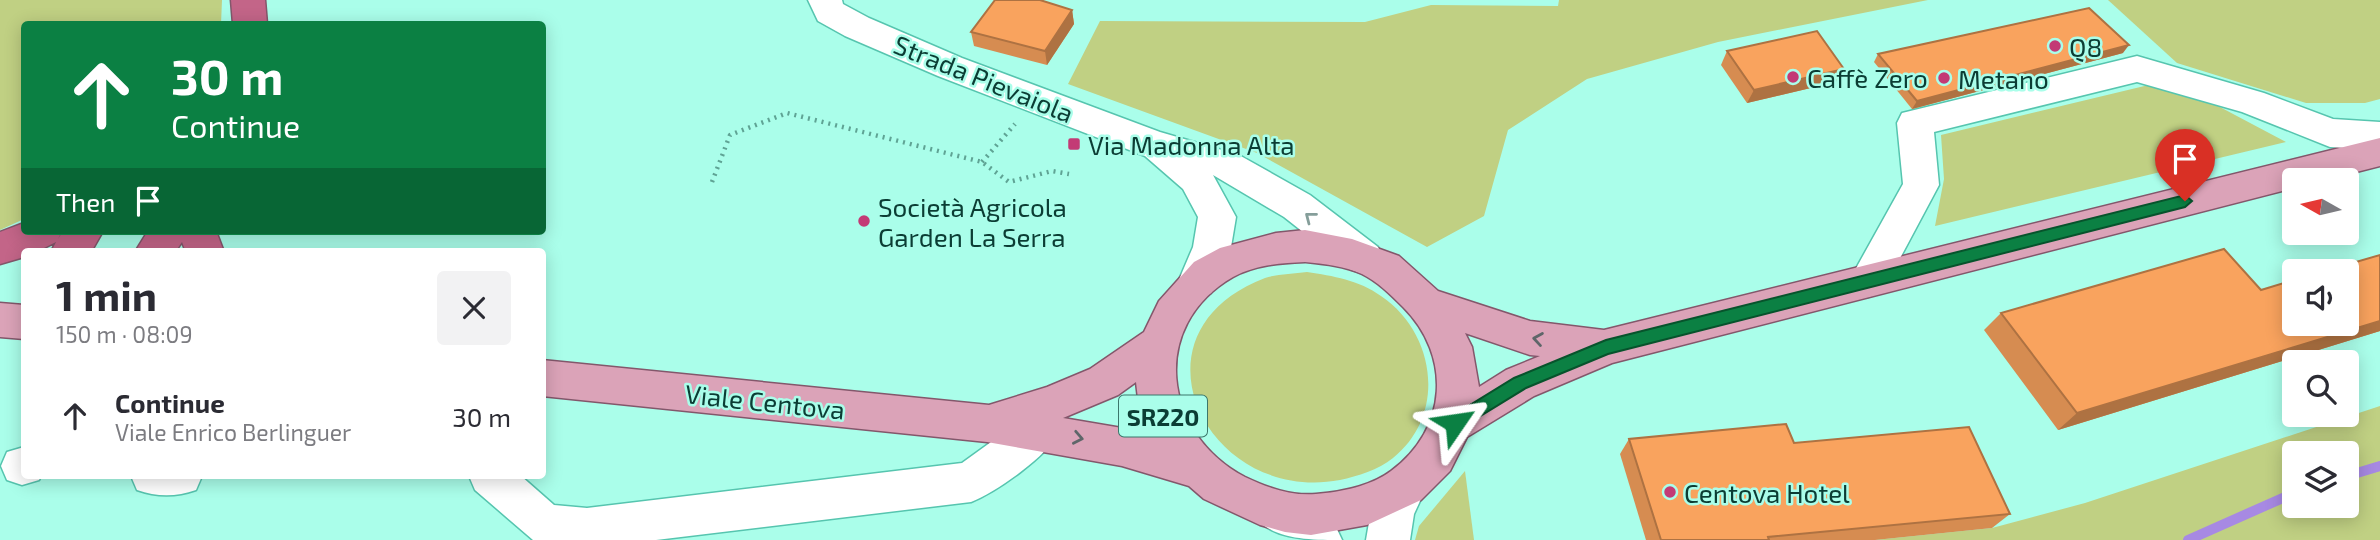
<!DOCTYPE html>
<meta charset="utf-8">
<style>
body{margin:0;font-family:"Exo 2",sans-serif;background:#f2f2f3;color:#2b2b33;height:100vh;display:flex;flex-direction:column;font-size:26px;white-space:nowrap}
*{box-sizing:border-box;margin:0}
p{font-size:23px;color:#7c7c81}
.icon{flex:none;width:38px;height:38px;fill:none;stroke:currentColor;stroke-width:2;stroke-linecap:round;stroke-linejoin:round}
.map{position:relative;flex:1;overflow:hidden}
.details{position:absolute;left:21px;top:248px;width:525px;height:231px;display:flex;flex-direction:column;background:#fff;border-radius:7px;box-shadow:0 4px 18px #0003}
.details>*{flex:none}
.guide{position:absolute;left:21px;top:21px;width:525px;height:214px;border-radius:7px;box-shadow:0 4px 18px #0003;background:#0b8043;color:#fff;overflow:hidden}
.needle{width:46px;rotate:278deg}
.tools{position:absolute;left:2282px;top:168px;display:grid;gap:14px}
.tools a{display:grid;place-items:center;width:77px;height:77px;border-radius:7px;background:#fff;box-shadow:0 4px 18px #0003;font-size:35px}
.pin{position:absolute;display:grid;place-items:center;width:60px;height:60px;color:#fff;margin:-72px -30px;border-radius:50% 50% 50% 0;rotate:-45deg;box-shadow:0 0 7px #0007}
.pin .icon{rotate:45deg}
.me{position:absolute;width:77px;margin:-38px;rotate:58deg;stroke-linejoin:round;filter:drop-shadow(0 0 5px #0008)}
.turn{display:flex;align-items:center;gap:24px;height:147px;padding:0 35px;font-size:32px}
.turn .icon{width:91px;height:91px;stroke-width:2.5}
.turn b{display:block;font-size:49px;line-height:60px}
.then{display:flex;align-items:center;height:66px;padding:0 35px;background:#0003;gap:14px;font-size:26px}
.round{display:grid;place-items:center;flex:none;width:74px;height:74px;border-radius:7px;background:#f2f2f3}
.summary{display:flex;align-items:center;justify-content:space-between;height:119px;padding:0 35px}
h1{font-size:42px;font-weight:700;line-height:52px}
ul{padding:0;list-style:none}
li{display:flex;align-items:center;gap:21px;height:98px;padding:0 35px}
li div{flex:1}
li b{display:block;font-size:26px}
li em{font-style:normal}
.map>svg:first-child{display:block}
.green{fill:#c0d083;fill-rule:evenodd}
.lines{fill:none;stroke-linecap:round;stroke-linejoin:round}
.stream{stroke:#a789e3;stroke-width:10}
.minor-casing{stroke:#56c5af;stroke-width:3}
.major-casing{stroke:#83576b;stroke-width:3}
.highway-casing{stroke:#83576b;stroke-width:3}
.path{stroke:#5fa394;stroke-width:4.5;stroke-dasharray:2 5;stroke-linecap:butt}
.minor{fill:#fff;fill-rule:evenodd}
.major{fill:#dba3b8;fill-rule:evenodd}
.highway{fill:#c36588;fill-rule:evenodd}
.wall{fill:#d68c51}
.shaded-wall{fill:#ae7242}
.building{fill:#f9a35e;stroke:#ae7242;stroke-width:2}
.oneway{stroke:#859e9a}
.oneway2{stroke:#5e6669}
.route{fill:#0b8043;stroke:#07532c;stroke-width:2}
.poi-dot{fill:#c33a75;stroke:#aafeea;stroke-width:2.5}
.labels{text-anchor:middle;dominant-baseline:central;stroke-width:5;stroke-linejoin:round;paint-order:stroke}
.shield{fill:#aafeea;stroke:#3b776b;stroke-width:2}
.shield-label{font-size:24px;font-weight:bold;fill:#0b3d34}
.poi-label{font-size:26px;fill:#0b3d34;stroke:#aafeea;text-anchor:start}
.street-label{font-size:26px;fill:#0b3d34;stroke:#aafeea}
</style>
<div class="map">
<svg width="2380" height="540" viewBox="0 0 2380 540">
<rect width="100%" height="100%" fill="#aafeea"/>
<!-- green -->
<g class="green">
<path d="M0,0h222l-1,24h-197v195l-24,11z"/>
<path d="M1559,0h369l-210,42 -131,37 -79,51 -24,86 -57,31 -170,-94 -189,-69 32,-63 265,1 66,-17 127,1z"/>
<path d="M2108,0h272v99l-15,4h-59l-129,-40z"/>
<path d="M2157,83l27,5 102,54 -351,84 9,-47 -3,-44z"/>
<path d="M1307,272c26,4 52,8 74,24 55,37 66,119 12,162 -15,12 -35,18 -53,22 -133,25 -219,-147 -75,-202 12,-4 28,-4 42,-6z"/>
<path d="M2380,406v134h-505l117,-12 93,-25zM2294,453h53v53h-53z"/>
<path d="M1465,471l9,69h-59l4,-14z"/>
</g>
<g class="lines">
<!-- stream -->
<g class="stream">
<path d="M2347,476l33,-10"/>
<path d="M2188,540l106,-47"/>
</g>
<!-- minor casing -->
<g class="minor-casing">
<g id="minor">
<path d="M808,0h34l1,4 26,14 93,40 198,74 79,23 71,40 68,52 5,11 -5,11 -14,5 -14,-5 -66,-52 -71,-42 23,42 -5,30 -20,46 -14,5 -14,-5 -5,-11 15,-35 5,-30 -15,-28 -38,-33 -207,-80 -93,-40 -27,-15z"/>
<path d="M2137,56l127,37 69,26 47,3v28l-50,-3 -88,-35 -105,-30 -203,50 5,53 -57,107 -14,5 -14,-5 -5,-11 54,-97 -6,-61 5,-10z"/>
<path d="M1038,413l15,6 6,13c-11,24 -63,60 -88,70l-315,38h-123l-58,-50 -6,-14h52l33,29 33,3 375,-45 61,-44z"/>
<path d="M24,447v29h17l-2,4 -17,5 -15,-5 -6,-14 6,-14z"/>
<path d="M1405,468l15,6 6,14 -12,26 -4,26h-44l5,-29 19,-37z"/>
<path d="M131,476h71l-6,14c-20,7 -39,7 -59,0z"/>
<path d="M1271,489l15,6 49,30 7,15c-36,0 -75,0 -93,-31l7,-14z"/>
</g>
</g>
<!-- major casing -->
<g class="major-casing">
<g id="major">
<path d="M2380,138v28l-55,14h-31v8l-682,175 -78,33 -67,41 -17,34 -29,29 -54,25 -56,10 -26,-3 -25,-7 -56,-26 -15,-13 -67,-20 -135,-24 -445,-46v-36l447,45 58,-18 43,-18 54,-37 15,-31 35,-39 26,-14 56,-15 29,-3 47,9 47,17 39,35 92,30 74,9zM1305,262c19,2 39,4 57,12 16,8 28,20 41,33 49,49 45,122 -12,164 -20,15 -50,21 -75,23 -25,2 -48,-6 -71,-17 -82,-43 -97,-151 -12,-200 22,-12 48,-14 72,-15zM1465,333l65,22 10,1 -34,14 -27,17 -7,-40zM1136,382l3,25 13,30 -30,-9 -59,-10 55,-23z"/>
<path d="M0,303l24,2v34l-24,-2z"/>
</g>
</g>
<!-- highway casing -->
<g class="highway-casing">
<g id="highway">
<path d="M231,0h34l2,24h-34z"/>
<path d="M24,223v8h38l-4,8 5,-8h40l-12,21h-40l5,-10 -20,10h-12v5l-24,7v-32z"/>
<path d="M148,231h68l8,21h-38l-4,-10 -7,10h-40z"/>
</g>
</g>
<!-- path -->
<g class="path">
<path d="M982,162l33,-38"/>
<path d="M712,182l18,-47 57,-22 195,49 27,20 43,-11 17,3"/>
</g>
<!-- minor -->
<use href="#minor" class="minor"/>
<!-- major -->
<use href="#major" class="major"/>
<!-- highway -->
<use href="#highway" class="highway"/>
</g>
<!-- wall -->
<g class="wall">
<path d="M1072,10l2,14 -27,41 -73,-19 -3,-14z"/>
<path d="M1727,51l109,31 -89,21 -26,-38z"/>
<path d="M2123,53l-211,56 -38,-47 4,-8z"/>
<path d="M2380,255v76l-322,99 -74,-100 17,-17 260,-23z"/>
<path d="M1629,439l165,4 216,71 -18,14 -117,12h-229l-26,-86z"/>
</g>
<!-- shaded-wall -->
<g class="shaded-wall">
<path d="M1072,10l2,14 -27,41 -2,-14z"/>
<path d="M2129,45l-6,8 -211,56 5,-8z"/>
<path d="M1844,69l-8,13 -89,21 7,-13z"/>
<path d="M2380,321v10l-322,99 19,-17z"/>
</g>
<!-- building -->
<g class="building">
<path d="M995,0h45l32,10 -27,41 -74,-19z"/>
<path d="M2089,8l40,37 -212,56 -39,-47z"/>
<path d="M1817,31l27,38 -90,21 -27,-39z"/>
<path d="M2224,249l37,41 33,-10v44h53v-53h-22l55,-16v66l-303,92 -76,-100z"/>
<path d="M1786,424l8,19 175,-16 41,87 -242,23 1,3h-108l-32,-101z"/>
</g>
<!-- one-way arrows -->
<defs><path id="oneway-chevron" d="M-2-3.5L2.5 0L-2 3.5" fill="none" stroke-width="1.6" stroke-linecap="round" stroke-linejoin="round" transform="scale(1.75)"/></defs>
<use class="oneway" href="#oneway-chevron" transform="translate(1310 217) rotate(-142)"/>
<g class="oneway2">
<use href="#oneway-chevron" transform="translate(1538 339) rotate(-171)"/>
<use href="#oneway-chevron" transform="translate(1078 438) rotate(11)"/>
</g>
<!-- route -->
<path class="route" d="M2185,195l7,6 -7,6 -577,147 -82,34 -65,40 -6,3 -6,-3 -3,-5 3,-5 65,-40 92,-38z"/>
<!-- markers -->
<g class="poi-dot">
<circle cx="2055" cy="46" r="7"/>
<circle cx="1793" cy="77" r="7"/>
<circle cx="1944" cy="78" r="7"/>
<rect x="1067" y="137" width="14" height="14" rx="3.5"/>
<circle cx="864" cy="221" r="7"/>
<circle cx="1670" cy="492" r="7"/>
</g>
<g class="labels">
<!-- shield labels -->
<rect class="shield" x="1119" y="395.5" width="88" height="41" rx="5"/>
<g class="shield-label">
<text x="1163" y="416">SR220</text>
</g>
<!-- poi labels -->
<g class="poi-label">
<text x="2069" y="46">Q8</text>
<text x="1807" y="77">Caffè Zero</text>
<text x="1958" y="78">Metano</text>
<text x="1088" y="144">Via Madonna Alta</text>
<text x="878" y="206">Società Agricola<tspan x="878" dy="30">Garden La Serra</tspan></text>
<text x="1684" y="492">Centova Hotel</text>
</g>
<!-- street labels -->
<g class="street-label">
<text transform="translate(984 78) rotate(22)">Strada Pievaiola</text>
<text transform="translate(765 401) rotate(6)">Viale Centova</text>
</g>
</g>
</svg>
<div class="tools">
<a><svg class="needle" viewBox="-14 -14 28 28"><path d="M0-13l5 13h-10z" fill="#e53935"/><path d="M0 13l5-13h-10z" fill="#7c7c81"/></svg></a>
<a><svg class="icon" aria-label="sound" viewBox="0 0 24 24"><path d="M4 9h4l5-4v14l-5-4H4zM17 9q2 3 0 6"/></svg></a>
<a><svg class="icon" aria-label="search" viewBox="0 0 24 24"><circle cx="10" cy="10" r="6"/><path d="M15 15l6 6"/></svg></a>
<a><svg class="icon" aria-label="layers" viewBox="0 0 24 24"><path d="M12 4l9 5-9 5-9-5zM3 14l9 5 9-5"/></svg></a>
</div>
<div class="pin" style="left:2185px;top:201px;background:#d93025"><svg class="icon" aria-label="arrive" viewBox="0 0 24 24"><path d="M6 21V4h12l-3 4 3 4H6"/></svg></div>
<svg class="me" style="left:1455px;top:423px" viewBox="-20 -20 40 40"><path d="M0-17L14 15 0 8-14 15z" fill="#0b8043" stroke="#fff" stroke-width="4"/></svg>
<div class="guide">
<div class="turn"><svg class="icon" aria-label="ahead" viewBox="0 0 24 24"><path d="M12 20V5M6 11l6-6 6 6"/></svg><div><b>30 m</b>Continue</div></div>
<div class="then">Then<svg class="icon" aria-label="arrive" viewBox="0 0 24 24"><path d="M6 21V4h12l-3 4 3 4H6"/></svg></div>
</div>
<section class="details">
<div class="summary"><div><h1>1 min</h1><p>150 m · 08:09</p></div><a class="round"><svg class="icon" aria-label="close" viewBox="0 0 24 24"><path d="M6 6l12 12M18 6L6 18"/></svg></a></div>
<ul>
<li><svg class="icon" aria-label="ahead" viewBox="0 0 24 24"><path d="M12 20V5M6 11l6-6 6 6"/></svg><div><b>Continue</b><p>Viale Enrico Berlinguer</p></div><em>30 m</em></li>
</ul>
</section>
</div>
